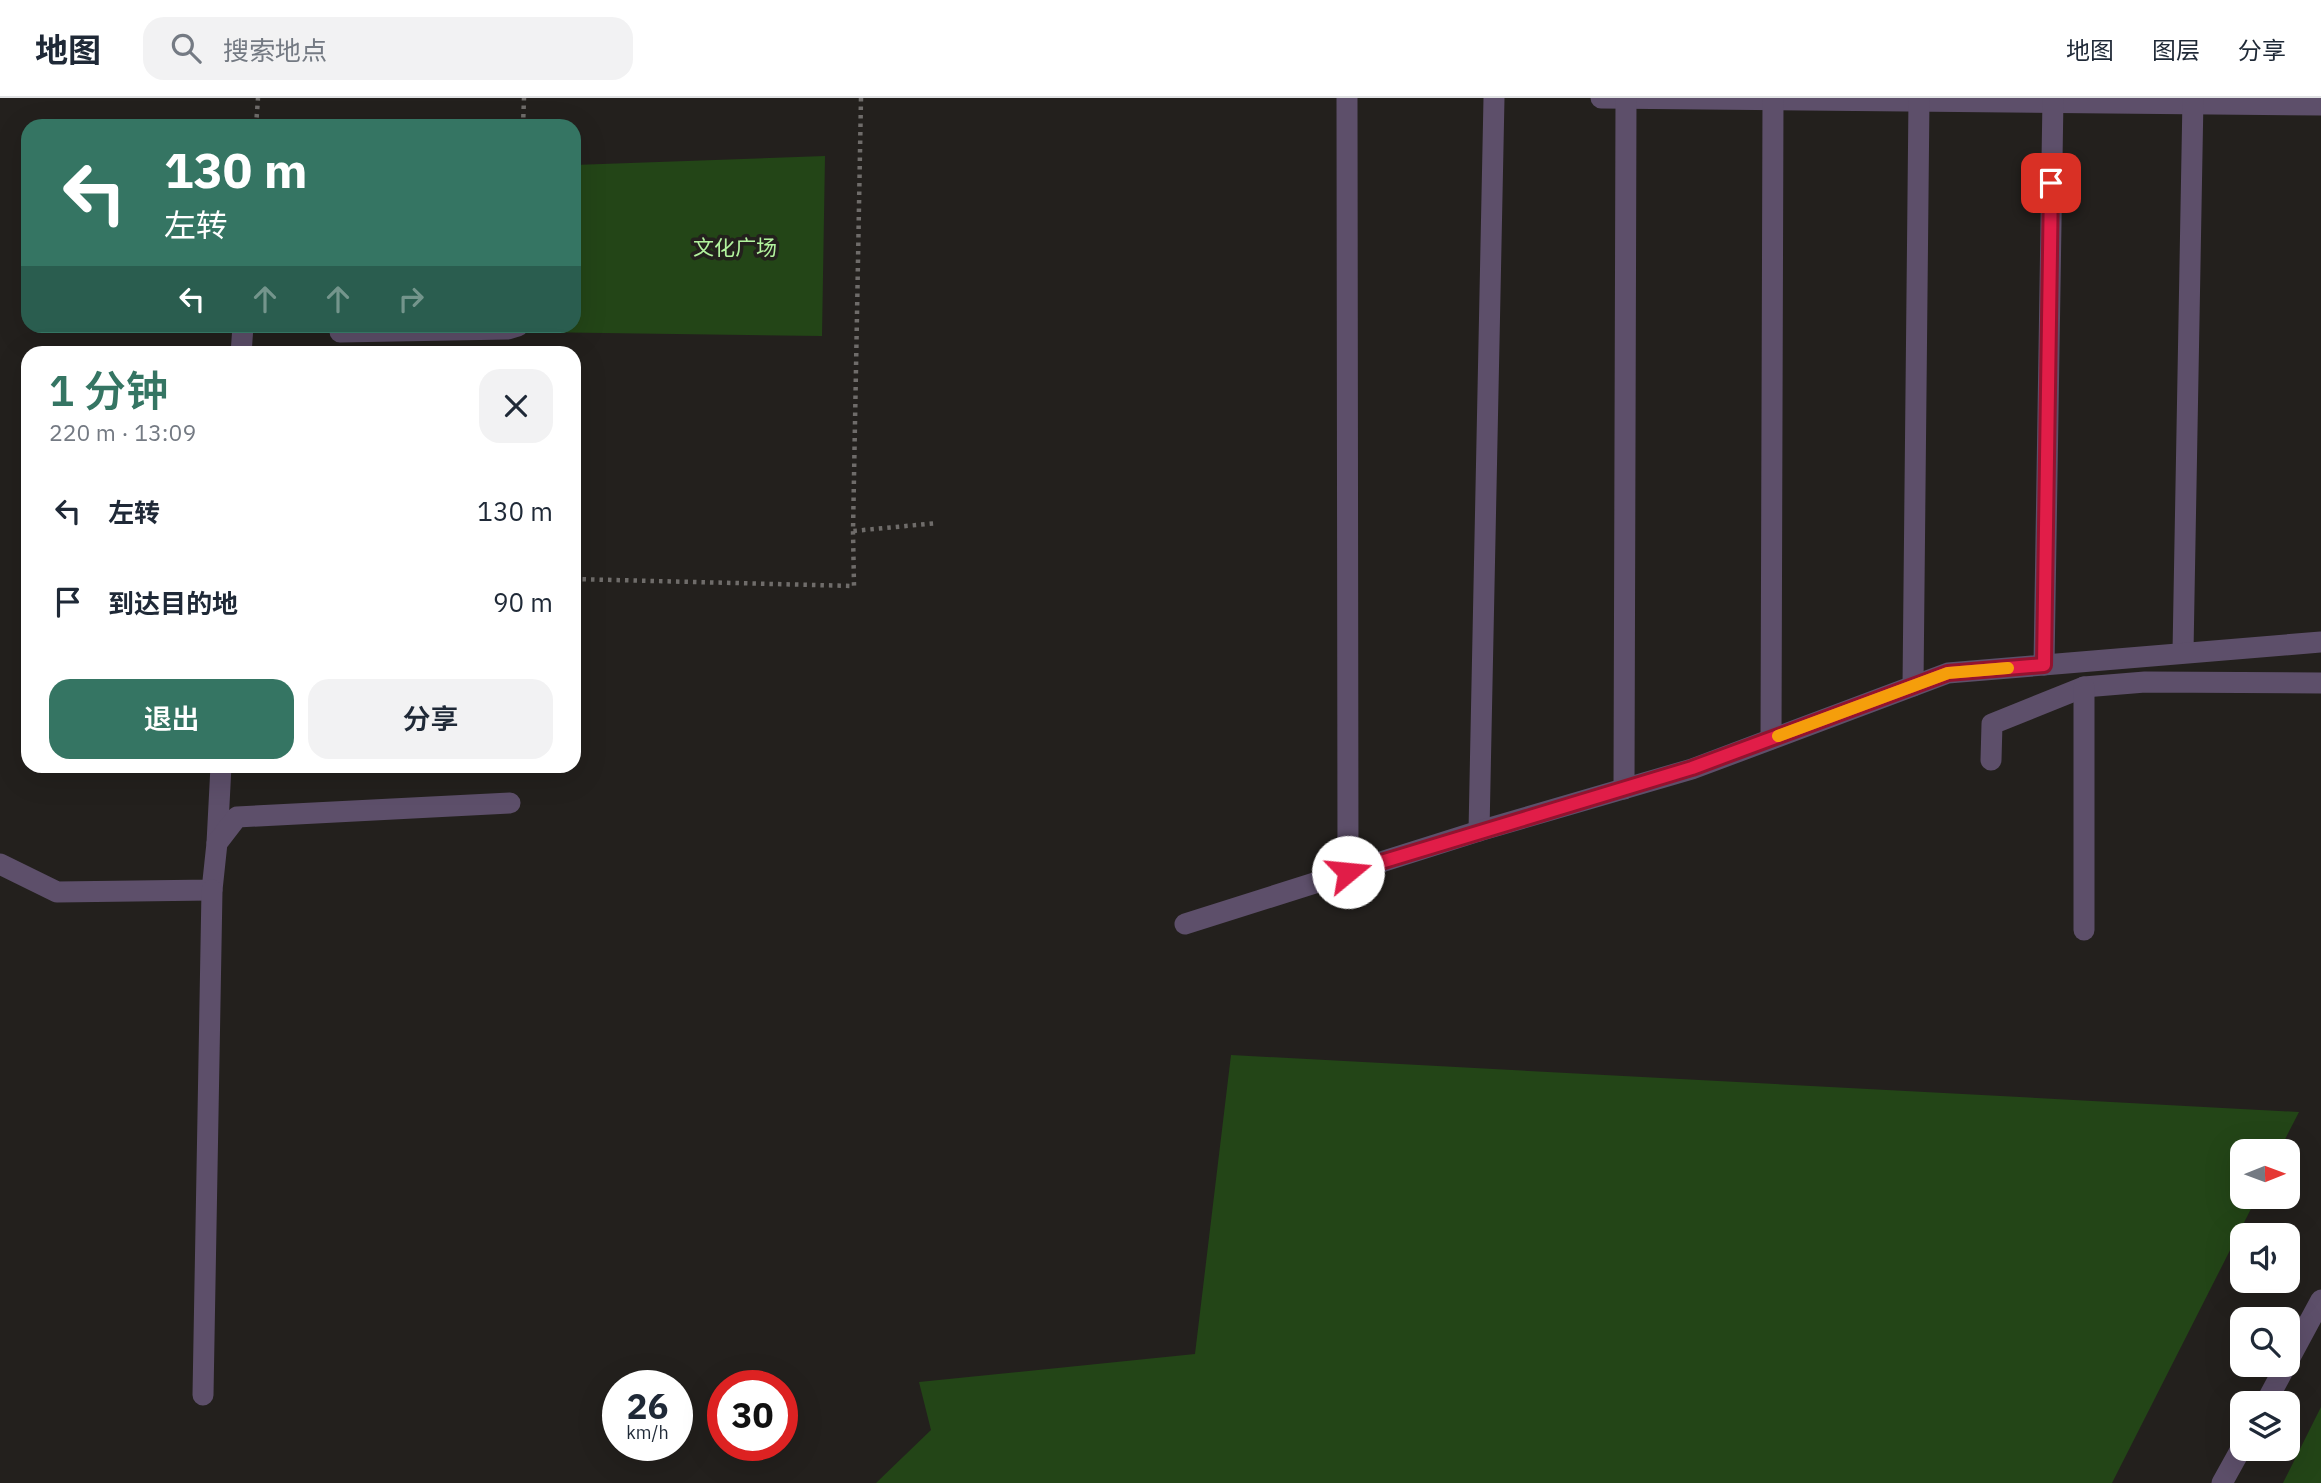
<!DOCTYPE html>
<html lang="zh">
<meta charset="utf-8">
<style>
body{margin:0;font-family:"IBM Plex Sans","Noto Sans SC",sans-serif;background:#f2f2f3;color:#1f2937;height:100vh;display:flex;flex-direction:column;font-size:26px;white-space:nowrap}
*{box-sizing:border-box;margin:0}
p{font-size:23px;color:#747a83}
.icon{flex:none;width:38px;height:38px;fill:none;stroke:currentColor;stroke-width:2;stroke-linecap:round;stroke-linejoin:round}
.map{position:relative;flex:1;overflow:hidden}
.sheet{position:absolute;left:21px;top:248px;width:560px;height:427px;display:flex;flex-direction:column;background:#fff;border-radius:21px;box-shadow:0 7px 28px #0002}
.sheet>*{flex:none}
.banner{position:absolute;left:21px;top:21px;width:560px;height:214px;border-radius:21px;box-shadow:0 7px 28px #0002;background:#357563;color:#fff;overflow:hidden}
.needle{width:46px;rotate:89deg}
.tools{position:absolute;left:2230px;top:1041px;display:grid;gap:14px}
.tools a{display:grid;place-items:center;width:70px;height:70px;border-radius:14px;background:#fff;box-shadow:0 7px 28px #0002;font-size:35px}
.speed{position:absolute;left:602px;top:1272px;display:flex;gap:14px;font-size:35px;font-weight:700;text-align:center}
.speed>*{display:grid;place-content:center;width:91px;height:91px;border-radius:50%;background:#fff;box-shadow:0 7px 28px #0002;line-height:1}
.speed small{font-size:18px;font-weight:400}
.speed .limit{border:10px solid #d22;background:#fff;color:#111}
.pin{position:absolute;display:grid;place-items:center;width:60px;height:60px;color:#fff;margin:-30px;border-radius:14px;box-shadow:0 4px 10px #0006}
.me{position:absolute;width:77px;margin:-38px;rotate:73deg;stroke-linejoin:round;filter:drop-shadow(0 0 5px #0008)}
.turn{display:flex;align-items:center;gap:24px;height:147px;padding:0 28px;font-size:32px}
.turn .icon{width:91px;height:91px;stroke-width:2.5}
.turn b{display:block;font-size:49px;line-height:60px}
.lanes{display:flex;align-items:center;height:66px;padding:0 28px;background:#0003;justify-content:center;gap:35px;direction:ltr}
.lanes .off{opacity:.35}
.round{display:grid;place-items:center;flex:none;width:74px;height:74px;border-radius:21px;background:#f2f2f3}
.summary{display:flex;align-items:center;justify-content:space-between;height:119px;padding:0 28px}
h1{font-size:42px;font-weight:600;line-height:52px;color:#357563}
.cta{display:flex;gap:14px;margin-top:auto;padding:14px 28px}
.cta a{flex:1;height:80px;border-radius:21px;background:#357563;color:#fff;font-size:28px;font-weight:600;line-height:80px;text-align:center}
.cta a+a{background:#f2f2f3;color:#1f2937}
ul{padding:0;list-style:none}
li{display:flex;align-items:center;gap:21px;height:91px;padding:0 28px}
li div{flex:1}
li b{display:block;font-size:26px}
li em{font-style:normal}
header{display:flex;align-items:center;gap:42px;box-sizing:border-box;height:98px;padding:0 35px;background:#fff;border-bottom:2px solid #e0e1e3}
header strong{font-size:33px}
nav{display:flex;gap:38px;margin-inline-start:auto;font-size:24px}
.search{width:490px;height:63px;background:#f2f2f3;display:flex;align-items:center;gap:18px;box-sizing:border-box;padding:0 24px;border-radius:21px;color:#747a83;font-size:26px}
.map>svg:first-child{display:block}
.green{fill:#234517}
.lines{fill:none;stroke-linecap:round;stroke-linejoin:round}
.path{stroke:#6f6c6a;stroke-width:4.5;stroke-dasharray:3.5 5;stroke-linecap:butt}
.minor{stroke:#5d4f6a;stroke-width:21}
.route-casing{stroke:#92132f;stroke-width:18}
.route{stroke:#e11d48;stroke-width:12}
.slow{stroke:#f59e0b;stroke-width:12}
.labels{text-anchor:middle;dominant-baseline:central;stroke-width:7;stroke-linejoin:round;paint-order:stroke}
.park-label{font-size:21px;fill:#b2f39e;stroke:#23201d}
</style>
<header>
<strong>地图</strong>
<div class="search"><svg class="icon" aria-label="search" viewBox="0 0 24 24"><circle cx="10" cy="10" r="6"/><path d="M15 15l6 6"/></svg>搜索地点</div>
<nav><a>地图</a><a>图层</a><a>分享</a></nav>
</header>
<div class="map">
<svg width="2321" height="1385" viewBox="0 0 2321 1385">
<rect width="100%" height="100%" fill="#23201d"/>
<!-- green -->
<g class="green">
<path d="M825,58l-3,180 -290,-4v-6h42v-161z"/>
<path d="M1231,957l1068,57 -20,39 -37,1v45h15l-145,286h-1236l55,-53 -12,-48 276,-28z"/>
<path d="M2321,1309v76h-38z"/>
</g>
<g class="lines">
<!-- path -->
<g class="path">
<path d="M861,0l-8,433 85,-8"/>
<path d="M256,28l2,-28"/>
<path d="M523,28l1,-28"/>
<path d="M574,481l280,7 -1,-55"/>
</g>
<!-- minor -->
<g class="minor">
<path d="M1347,0l1,774"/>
<path d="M1601,0l720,7"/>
<path d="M340,234l168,-3 10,-3"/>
<path d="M241,256l2,-28"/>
<path d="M2183,554l10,-554"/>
<path d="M2044,567l9,-567"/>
<path d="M1913,588l6,-588"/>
<path d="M1771,641l2,-641"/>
<path d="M1991,662l1,-36 92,-37 61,-5 176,1"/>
<path d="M1624,691l2,-691"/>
<path d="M1479,733l15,-733"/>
<path d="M217,745l4,-77"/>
<path d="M0,766l57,28 155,-2 5,-47 20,-26 273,-14"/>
<path d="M1185,826l294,-93 213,-62 256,-96 373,-31"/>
<path d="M2084,832v-243"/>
<path d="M2287,1265l34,-63"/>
<path d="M203,1297l9,-505"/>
<path d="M2265,1306l21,-39"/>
<path d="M2222,1385l20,-36"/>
</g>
</g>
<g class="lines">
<!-- route casing -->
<g class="route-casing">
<path id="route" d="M1348,774l344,-104 256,-95 96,-8 7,-482"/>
</g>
<!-- route -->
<use href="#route" class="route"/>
<!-- slow -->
<path class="slow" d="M1778,638l170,-63 60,-5"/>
</g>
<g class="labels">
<!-- park labels -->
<g class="park-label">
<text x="735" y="149">文化广场</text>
</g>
</g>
</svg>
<div class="tools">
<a><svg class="needle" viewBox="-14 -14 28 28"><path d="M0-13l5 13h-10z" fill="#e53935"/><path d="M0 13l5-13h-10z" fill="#747a83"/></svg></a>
<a><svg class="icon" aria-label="sound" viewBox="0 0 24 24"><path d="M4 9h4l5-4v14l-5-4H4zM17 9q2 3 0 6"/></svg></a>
<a><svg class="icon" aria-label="search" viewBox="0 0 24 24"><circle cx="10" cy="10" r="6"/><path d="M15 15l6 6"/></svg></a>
<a><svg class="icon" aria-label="layers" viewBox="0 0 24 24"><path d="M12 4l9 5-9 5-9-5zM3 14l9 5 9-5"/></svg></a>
</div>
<div class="speed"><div>26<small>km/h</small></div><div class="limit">30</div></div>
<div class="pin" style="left:2051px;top:85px;background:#d93025"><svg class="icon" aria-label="arrive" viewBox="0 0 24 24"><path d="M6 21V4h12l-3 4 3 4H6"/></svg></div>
<svg class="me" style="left:1348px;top:774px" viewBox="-20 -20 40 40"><circle r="19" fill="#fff"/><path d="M0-13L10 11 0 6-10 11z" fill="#e11d48"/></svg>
<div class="banner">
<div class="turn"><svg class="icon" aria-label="left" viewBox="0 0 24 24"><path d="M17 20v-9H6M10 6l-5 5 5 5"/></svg><div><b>130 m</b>左转</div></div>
<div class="lanes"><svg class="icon" aria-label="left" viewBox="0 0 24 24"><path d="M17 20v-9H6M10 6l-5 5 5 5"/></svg><svg class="icon off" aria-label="ahead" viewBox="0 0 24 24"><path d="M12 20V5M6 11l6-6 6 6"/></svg><svg class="icon off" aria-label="ahead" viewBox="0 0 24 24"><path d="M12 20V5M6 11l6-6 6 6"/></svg><svg class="icon off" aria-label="right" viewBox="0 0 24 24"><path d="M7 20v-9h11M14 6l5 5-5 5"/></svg></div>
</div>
<section class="sheet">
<div class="summary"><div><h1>1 分钟</h1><p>220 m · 13:09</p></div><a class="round"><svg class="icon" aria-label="close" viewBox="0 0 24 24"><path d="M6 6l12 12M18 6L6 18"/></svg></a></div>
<ul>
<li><svg class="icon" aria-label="left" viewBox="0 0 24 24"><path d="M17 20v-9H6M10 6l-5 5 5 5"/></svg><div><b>左转</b></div><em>130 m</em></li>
<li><svg class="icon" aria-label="arrive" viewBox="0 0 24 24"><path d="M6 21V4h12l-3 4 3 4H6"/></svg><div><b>到达目的地</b></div><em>90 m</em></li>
</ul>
<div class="cta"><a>退出</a><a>分享</a></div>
</section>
</div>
